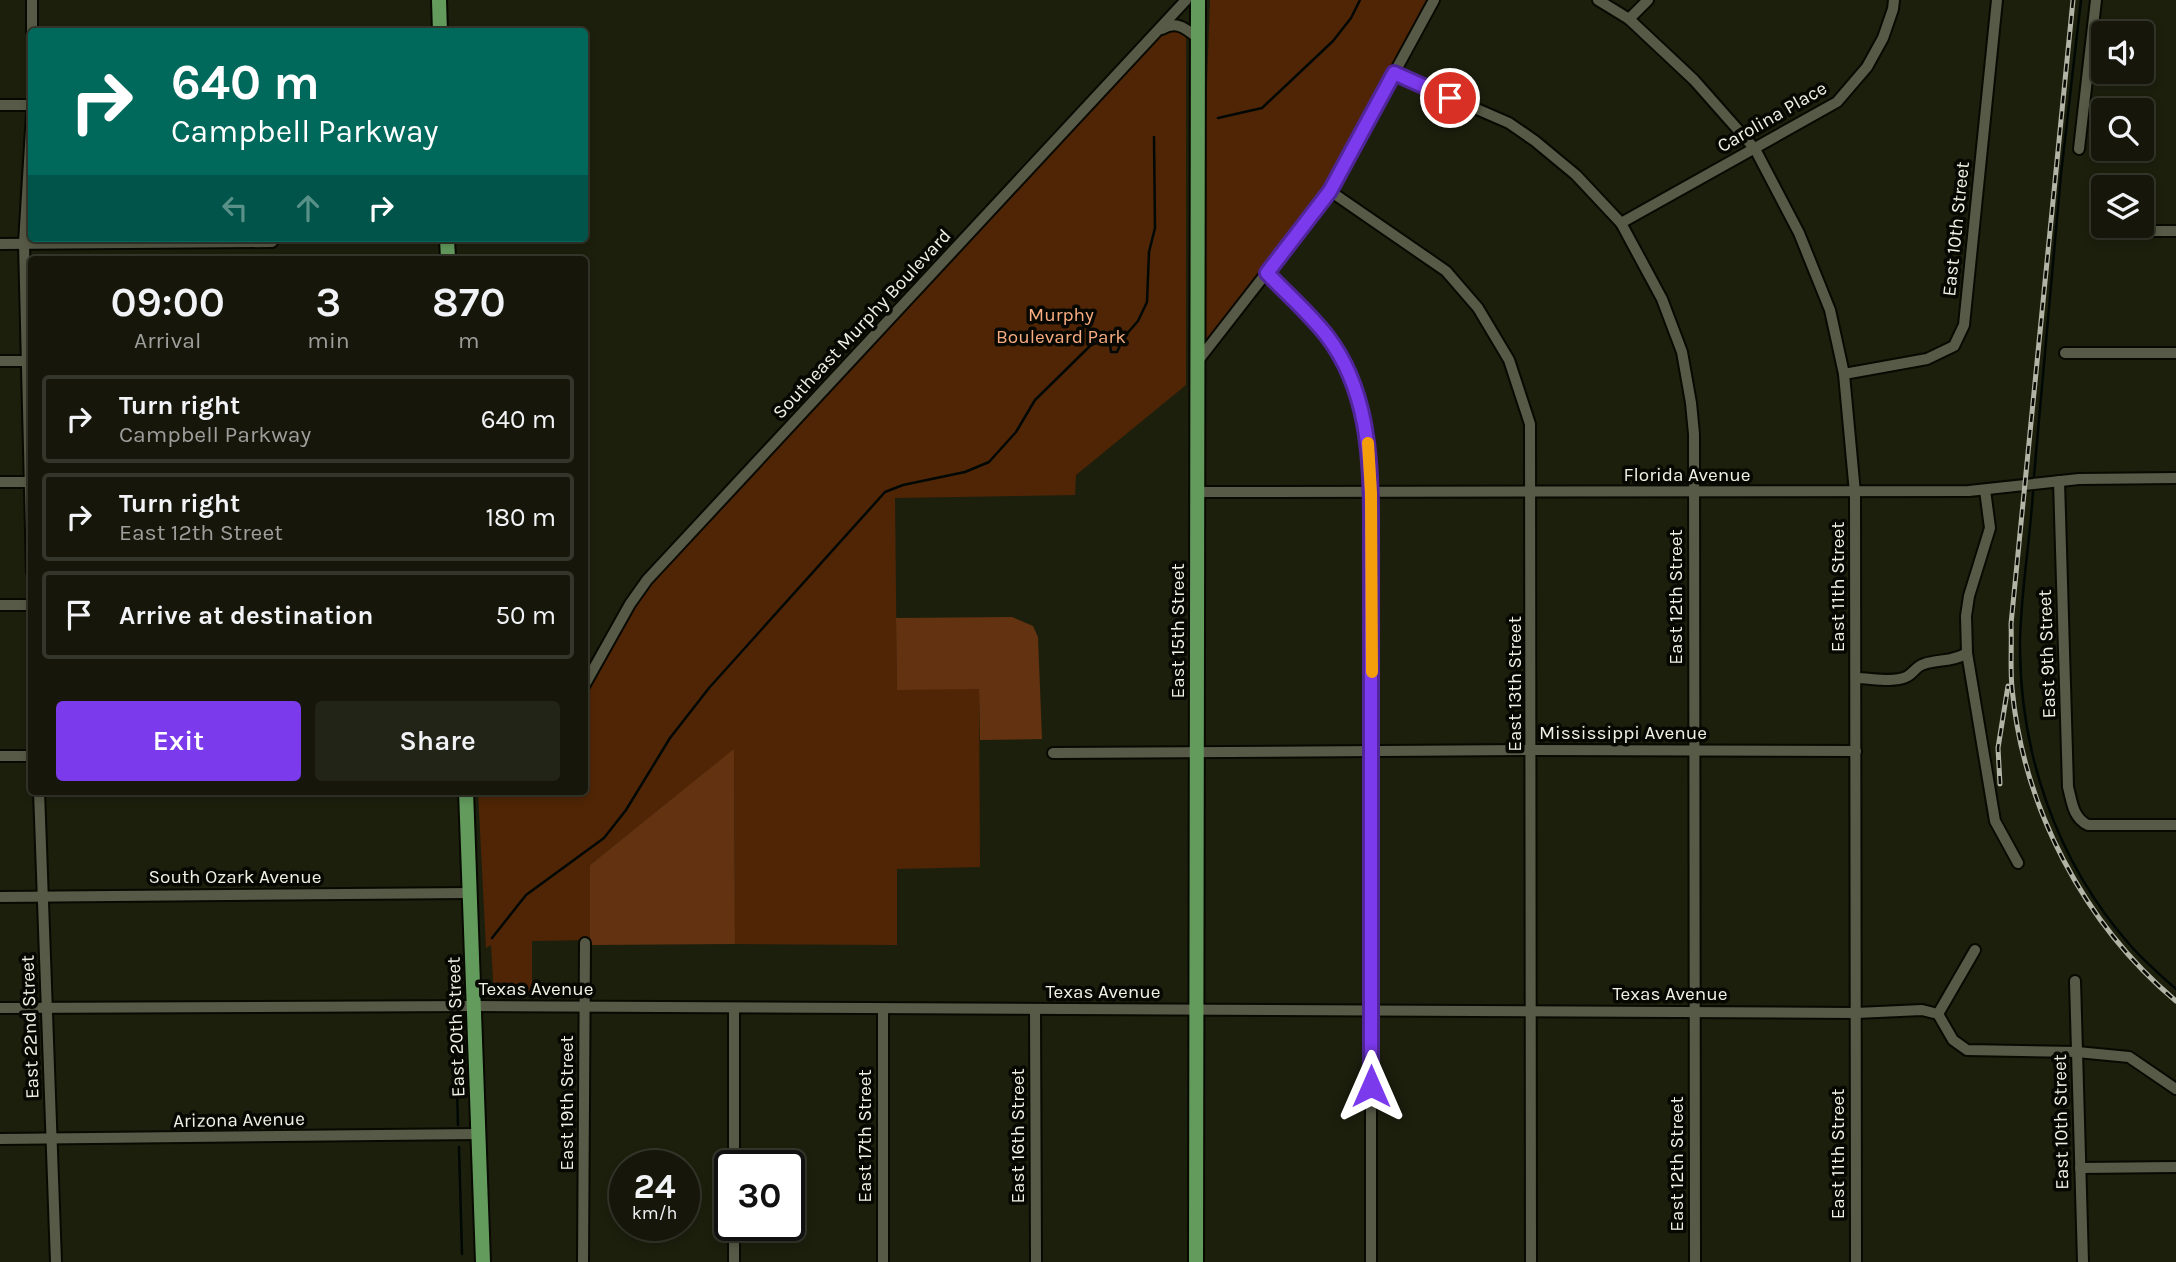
<!DOCTYPE html>
<style>
body{margin:0;font-family:Karla,sans-serif;background:#232418;color:#f1f3f6;height:100vh;display:flex;flex-direction:column;font-size:26px;white-space:nowrap}
*{box-sizing:border-box;margin:0}
p{font-size:23px;color:#9e9f9c}
.icon{flex:none;width:38px;height:38px;fill:none;stroke:currentColor;stroke-width:2;stroke-linecap:round;stroke-linejoin:round}
.map{position:relative;flex:1;overflow:hidden}
.panel{position:absolute;left:28px;top:256px;width:560px;height:539px;display:flex;flex-direction:column;background:#16170a;border-radius:7px;box-shadow:0 4px 10px #0003,0 0 0 2px #35362b}
.panel>*{flex:none}
.guide{position:absolute;left:28px;top:28px;width:560px;height:214px;border-radius:7px;box-shadow:0 4px 10px #0003,0 0 0 2px #35362b;background:#00695c;color:#fff;overflow:hidden}
.tools{position:absolute;left:2091px;top:21px;display:grid;gap:14px}
.tools a{display:grid;place-items:center;width:63px;height:63px;border-radius:7px;background:#16170a;box-shadow:0 4px 10px #0003,0 0 0 2px #35362b;font-size:35px}
.speed{position:absolute;left:609px;top:1150px;display:flex;gap:14px;font-size:35px;font-weight:700;text-align:center}
.speed>*{display:grid;place-content:center;width:91px;height:91px;border-radius:50%;background:#16170a;box-shadow:0 4px 10px #0003,0 0 0 2px #35362b;line-height:1}
.speed small{font-size:18px;font-weight:400}
.speed .limit{border:4px solid #111;border-radius:10px;background:#fff;color:#111}
.pin{position:absolute;display:grid;place-items:center;width:60px;height:60px;color:#fff;margin:-30px;border:4px solid #fff;border-radius:50%;box-shadow:0 2px 7px #0007}
.me{position:absolute;width:77px;margin:-38px;rotate:0deg;stroke-linejoin:round;filter:drop-shadow(0 0 5px #0008)}
.turn{display:flex;align-items:center;gap:24px;height:147px;padding:0 28px;font-size:32px}
.turn .icon{width:91px;height:91px;stroke-width:2.5}
.turn b{display:block;font-size:49px;line-height:60px}
.lanes{display:flex;align-items:center;height:66px;padding:0 28px;background:#0003;justify-content:center;gap:35px;direction:ltr}
.lanes .off{opacity:.35}
.eta{display:flex;justify-content:space-evenly;align-items:center;height:119px;text-align:center}
.eta b{font-size:42px;font-weight:600;line-height:49px}
.button{display:flex;gap:14px;margin-top:auto;padding:14px 28px}
.button a{flex:1;height:80px;border-radius:7px;background:#7c3aed;color:#fff;font-size:28px;font-weight:600;line-height:80px;text-align:center}
.button a+a{background:#232418;color:#f1f3f6}
ul{padding:0;list-style:none}
li{display:flex;align-items:center;gap:21px;height:88px;margin:0 14px 10px;padding:0 14px;border:4px solid #35362b;border-radius:7px}
li div{flex:1}
li b{display:block;font-size:26px}
li em{font-style:normal}
.map>svg:first-child{display:block}
.green{fill:#502506}
.forest{fill:#633211}
.lines{fill:none;stroke-linecap:round;stroke-linejoin:round}
.stream{stroke:#000805;stroke-width:2.5}
.minor-casing{stroke:#080900;stroke-width:14}
.major-casing{stroke:#080900;stroke-width:18}
.minor{stroke:#575a46;stroke-width:10}
.major{stroke:#639b5d;stroke-width:14}
.rail-casing{stroke:#b2b4a6;stroke-width:5}
.rail{stroke:#080803;stroke-width:2.5;stroke-dasharray:8;stroke-linecap:butt}
.route-casing{stroke:#51269a;stroke-width:18}
.route{stroke:#7c3aed;stroke-width:12}
.slow{stroke:#f59e0b;stroke-width:12}
.labels{text-anchor:middle;dominant-baseline:central;stroke-width:7;stroke-linejoin:round;paint-order:stroke}
.street-label{font-size:19px;fill:#eff1e5;stroke:#080803}
.park-label{font-size:19px;fill:#f8ac80;stroke:#080803}
</style>
<div class="map">
<svg width="2176" height="1262" viewBox="0 0 2176 1262">
<rect width="100%" height="100%" fill="#1d1f0d"/>
<!-- green -->
<g class="green">
<path d="M1210,0h224l-104,191 -133,171z"/>
<path d="M1171,29l13,3 2,6v347l-110,90 -1,20 -180,3 2,191h82l1,178 -83,2v76l-162,-1 -1,-194 -144,115v75l-58,1v55h-38l-3,-51 -5,3 -8,-157h106l1,-95 45,-86 26,-33 509,-546z"/>
</g>
<!-- forest -->
<g class="forest">
<path d="M1012,617l21,9 5,11 4,102 -62,1 -1,-51 -82,1 -1,-72z"/>
<path d="M734,749l1,195 -145,1v-80z"/>
</g>
<g class="lines">
<!-- stream -->
<g class="stream">
<path d="M1218,118l44,-10 71,-67 18,-23 9,-18"/>
<path d="M2034,476l27,-302 20,-174"/>
<path d="M2033,492c-3,49 -12,99 -13,149 -1,111 36,220 110,304 14,16 30,30 46,44"/>
<path d="M492,938l34,-43 78,-57 22,-28 44,-72 39,-50 176,-196 18,-7 62,-13 24,-10 27,-30 19,-32 57,-56 14,-2 4,2 1,8h6l7,-15 14,-16 9,-19 2,-50 6,-24 -1,-91"/>
<path d="M454,993l2,-30"/>
<path d="M455,1015l3,110"/>
<path d="M459,1147l3,107"/>
</g>
<!-- minor casing -->
<g class="minor-casing">
<g id="minor">
<path d="M32,0v32"/>
<path d="M1598,0l31,19 65,61 61,69 44,84 31,77 14,64 11,119 1,769"/>
<path d="M1629,19l19,-19"/>
<path d="M1162,29c15,-9 24,0 36,9"/>
<path d="M1394,73l115,50 26,18 41,34 45,48 41,76 20,53 9,51 3,31 1,828"/>
<path d="M0,105h32"/>
<path d="M32,113l-8,130 8,329"/>
<path d="M2079,149l17,-149"/>
<path d="M1330,191l116,80 32,37 31,52 21,64 1,838"/>
<path d="M1621,223l216,-121 30,-35 16,-29 10,-29 1,-9"/>
<path d="M2106,231h70"/>
<path d="M0,244l272,-2"/>
<path d="M1267,273l61,64 24,45 16,51 3,60v769"/>
<path d="M2065,353h111"/>
<path d="M0,361h32"/>
<path d="M1197,362l133,-171 104,-191"/>
<path d="M1844,374l83,-15 27,-13 10,-21 33,-325"/>
<path d="M2059,481l9,306c4,15 5,31 20,38h88"/>
<path d="M0,482h32"/>
<path d="M1985,490l5,38 -21,68 -3,20 1,37 28,168 23,42"/>
<path d="M1197,492l772,-1 110,-12 97,-1"/>
<path d="M0,605h32"/>
<path d="M1856,678c15,0 36,5 50,-1 7,-3 10,-11 18,-13 15,-5 29,-2 43,-11"/>
<path d="M584,686l46,-82 17,-24 539,-580"/>
<path d="M1053,753l479,-3 324,1"/>
<path d="M0,756h32"/>
<path d="M39,791l17,471"/>
<path d="M0,897l470,-4"/>
<path d="M2075,981l8,281"/>
<path d="M0,1008l475,-2 1381,7 66,-3 16,4 15,26 14,10 110,2 52,5 47,32"/>
<path d="M883,1009v253"/>
<path d="M1035,1009l1,253"/>
<path d="M1938,1014l37,-64"/>
<path d="M0,1139l479,-5"/>
<path d="M734,1166v-158"/>
<path d="M2080,1168l96,-1"/>
<path d="M583,1262l2,-319"/>
<path d="M734,1262v-37"/>
</g>
</g>
<!-- major casing -->
<g class="major-casing">
<g id="major">
<path d="M439,0l1,32"/>
<path d="M447,238l1,21"/>
<path d="M466,791l17,471"/>
<path d="M1196,1262l2,-1262"/>
</g>
</g>
<!-- minor -->
<use href="#minor" class="minor"/>
<!-- major -->
<use href="#major" class="major"/>
<!-- rail casing -->
<g class="rail-casing">
<g id="rail">
<path d="M2073,0l-62,624c1,21 -1,43 1,64 11,119 72,236 164,313"/>
<path d="M2000,784l-2,-36 10,-62"/>
</g>
</g>
<!-- rail -->
<use href="#rail" class="rail"/>
</g>
<g class="lines">
<!-- route casing -->
<g class="route-casing">
<path id="route" d="M1371,1086v-568c0,-62 -4,-130 -44,-182 -17,-22 -40,-42 -60,-63l63,-82 64,-118 56,25"/>
</g>
<!-- route -->
<use href="#route" class="route"/>
<!-- slow -->
<path class="slow" d="M1368,443l3,50 1,179"/>
</g>
<g class="labels">
<!-- street labels -->
<g class="street-label">
<text transform="translate(1772 117) rotate(-30)">Carolina Place</text>
<text transform="translate(1956 229) rotate(-84)">East 10th Street</text>
<text transform="translate(862 324) rotate(-47)">Southeast Murphy Boulevard</text>
<text x="1687" y="475">Florida Avenue</text>
<text transform="translate(1838 587) rotate(-90)">East 11th Street</text>
<text transform="translate(1676 597) rotate(-90)">East 12th Street</text>
<text transform="translate(1178 631) rotate(-90)">East 15th Street</text>
<text transform="translate(2047 654) rotate(-92)">East 9th Street</text>
<text transform="translate(1515 684) rotate(-90)">East 13th Street</text>
<text x="1623" y="733">Mississippi Avenue</text>
<text x="235" y="877">South Ozark Avenue</text>
<text x="536" y="989">Texas Avenue</text>
<text x="1103" y="992">Texas Avenue</text>
<text x="1670" y="994">Texas Avenue</text>
<text transform="translate(30 1027) rotate(-92)">East 22nd Street</text>
<text transform="translate(456 1027) rotate(-92)">East 20th Street</text>
<text transform="translate(567 1103) rotate(-90)">East 19th Street</text>
<text transform="translate(239 1120) rotate(-1)">Arizona Avenue</text>
<text transform="translate(2061 1122) rotate(-91)">East 10th Street</text>
<text transform="translate(865 1136) rotate(-90)">East 17th Street</text>
<text transform="translate(1018 1136) rotate(-90)">East 16th Street</text>
<text transform="translate(1838 1154) rotate(-90)">East 11th Street</text>
<text transform="translate(1677 1164) rotate(-90)">East 12th Street</text>
</g>
<!-- park labels -->
<g class="park-label">
<text x="1061" y="315">Murphy<tspan x="1061" dy="22">Boulevard Park</tspan></text>
</g>
</g>
</svg>
<div class="tools">
<a><svg class="icon" aria-label="sound" viewBox="0 0 24 24"><path d="M4 9h4l5-4v14l-5-4H4zM17 9q2 3 0 6"/></svg></a>
<a><svg class="icon" aria-label="search" viewBox="0 0 24 24"><circle cx="10" cy="10" r="6"/><path d="M15 15l6 6"/></svg></a>
<a><svg class="icon" aria-label="layers" viewBox="0 0 24 24"><path d="M12 4l9 5-9 5-9-5zM3 14l9 5 9-5"/></svg></a>
</div>
<div class="speed"><div>24<small>km/h</small></div><div class="limit">30</div></div>
<div class="pin" style="left:1450px;top:98px;background:#d93025"><svg class="icon" aria-label="arrive" viewBox="0 0 24 24"><path d="M6 21V4h12l-3 4 3 4H6"/></svg></div>
<svg class="me" style="left:1371px;top:1086px" viewBox="-20 -20 40 40"><path d="M0-17L14 15 0 8-14 15z" fill="#7c3aed" stroke="#fff" stroke-width="4"/></svg>
<div class="guide">
<div class="turn"><svg class="icon" aria-label="right" viewBox="0 0 24 24"><path d="M7 20v-9h11M14 6l5 5-5 5"/></svg><div><b>640 m</b>Campbell Parkway</div></div>
<div class="lanes"><svg class="icon off" aria-label="left" viewBox="0 0 24 24"><path d="M17 20v-9H6M10 6l-5 5 5 5"/></svg><svg class="icon off" aria-label="ahead" viewBox="0 0 24 24"><path d="M12 20V5M6 11l6-6 6 6"/></svg><svg class="icon" aria-label="right" viewBox="0 0 24 24"><path d="M7 20v-9h11M14 6l5 5-5 5"/></svg></div>
</div>
<section class="panel">
<div class="eta">
<div><b>09:00</b><p>Arrival</p></div>
<div><b>3</b><p>min</p></div>
<div><b>870</b><p>m</p></div>
</div>
<ul>
<li><svg class="icon" aria-label="right" viewBox="0 0 24 24"><path d="M7 20v-9h11M14 6l5 5-5 5"/></svg><div><b>Turn right</b><p>Campbell Parkway</p></div><em>640 m</em></li>
<li><svg class="icon" aria-label="right" viewBox="0 0 24 24"><path d="M7 20v-9h11M14 6l5 5-5 5"/></svg><div><b>Turn right</b><p>East 12th Street</p></div><em>180 m</em></li>
<li><svg class="icon" aria-label="arrive" viewBox="0 0 24 24"><path d="M6 21V4h12l-3 4 3 4H6"/></svg><div><b>Arrive at destination</b></div><em>50 m</em></li>
</ul>
<div class="button"><a>Exit</a><a>Share</a></div>
</section>
</div>
